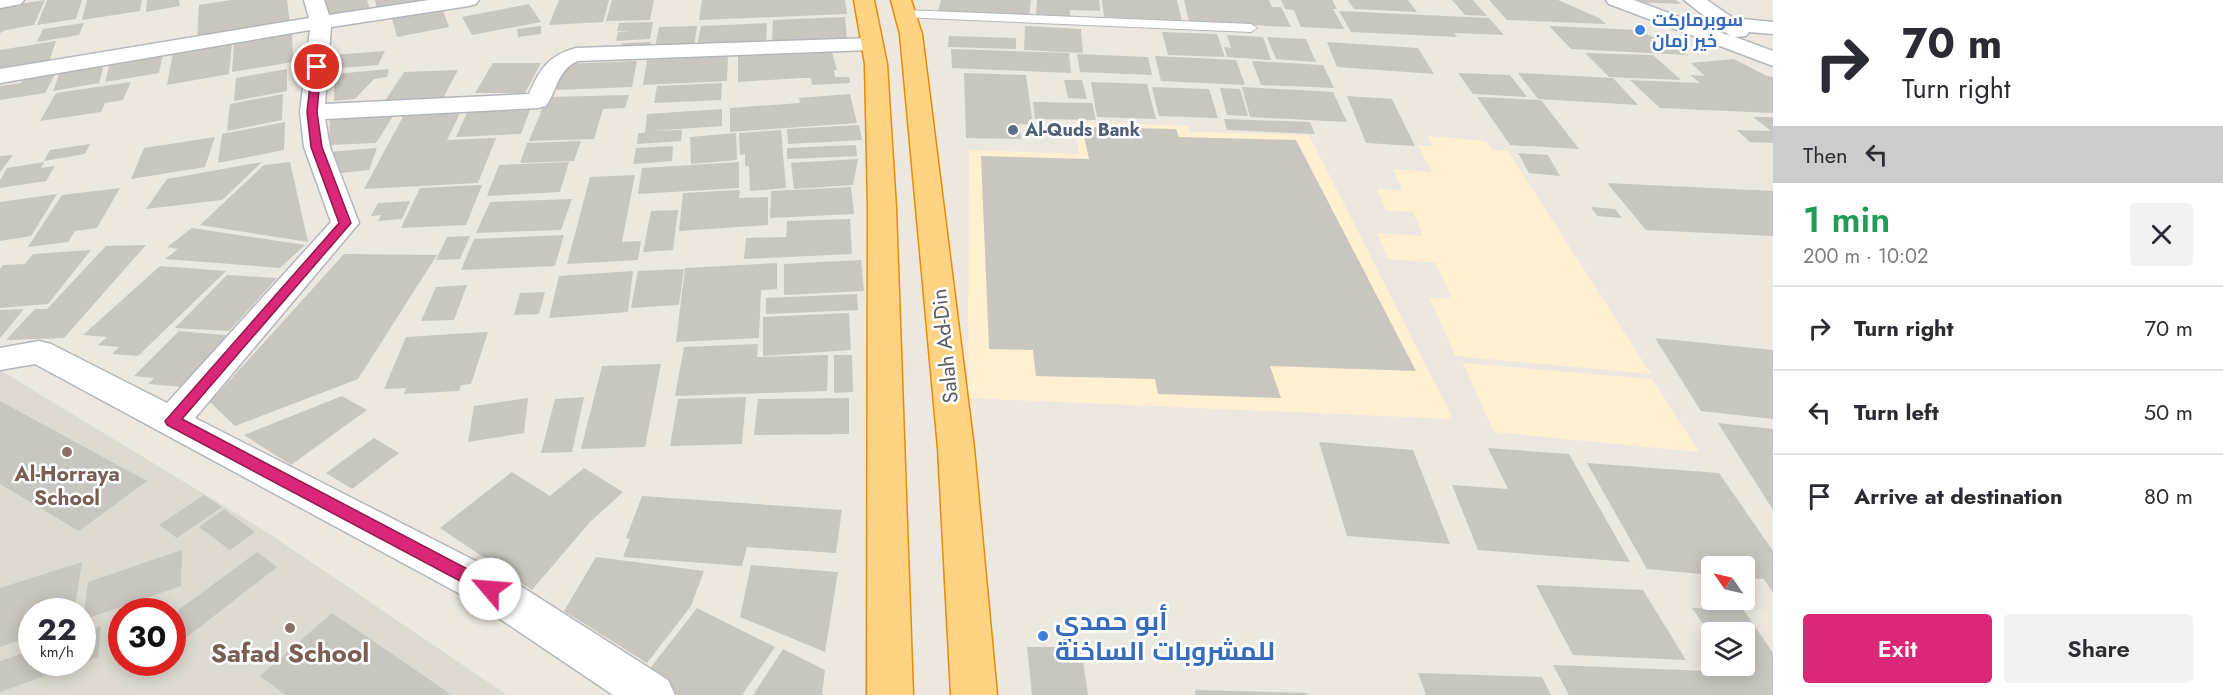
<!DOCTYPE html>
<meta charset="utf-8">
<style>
body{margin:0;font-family:Jost,Cairo,sans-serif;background:#f2f2f3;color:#2b2b33;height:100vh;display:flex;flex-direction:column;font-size:22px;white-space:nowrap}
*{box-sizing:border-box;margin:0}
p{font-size:20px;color:#7c7c81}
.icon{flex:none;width:33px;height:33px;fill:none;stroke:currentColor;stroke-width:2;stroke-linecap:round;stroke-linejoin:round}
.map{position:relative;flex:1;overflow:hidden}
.details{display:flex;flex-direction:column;background:#fff;width:450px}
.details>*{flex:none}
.hud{background:#fff;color:#2b2b33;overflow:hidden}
.needle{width:39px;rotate:304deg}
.tools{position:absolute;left:1701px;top:556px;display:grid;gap:12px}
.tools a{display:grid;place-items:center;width:54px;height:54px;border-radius:6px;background:#fff;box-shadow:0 3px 15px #0003;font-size:30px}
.speed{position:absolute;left:18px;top:598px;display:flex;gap:12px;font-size:30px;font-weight:700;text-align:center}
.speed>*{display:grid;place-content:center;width:78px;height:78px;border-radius:50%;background:#fff;box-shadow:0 3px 15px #0003;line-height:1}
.speed small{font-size:15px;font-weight:400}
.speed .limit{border:9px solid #d22;background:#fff;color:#111}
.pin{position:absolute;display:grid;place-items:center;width:51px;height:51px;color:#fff;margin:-26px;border:3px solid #fff;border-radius:50%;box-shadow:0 2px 6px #0007}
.me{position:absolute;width:66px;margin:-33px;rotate:297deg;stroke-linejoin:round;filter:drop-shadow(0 0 4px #0008)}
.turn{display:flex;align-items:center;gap:21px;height:126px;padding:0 30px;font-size:27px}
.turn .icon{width:78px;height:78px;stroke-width:2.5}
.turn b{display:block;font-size:42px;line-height:51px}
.then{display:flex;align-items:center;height:57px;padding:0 30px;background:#0003;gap:12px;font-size:22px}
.round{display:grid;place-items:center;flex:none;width:63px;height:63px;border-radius:6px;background:#f2f2f3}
.headline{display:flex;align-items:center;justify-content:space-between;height:102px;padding:0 30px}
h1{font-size:36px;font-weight:600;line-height:45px;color:#1e9e55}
.primary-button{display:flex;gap:12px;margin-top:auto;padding:12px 30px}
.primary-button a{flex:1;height:69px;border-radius:6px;background:#db2777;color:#fff;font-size:24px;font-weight:600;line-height:69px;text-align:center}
.primary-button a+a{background:#f2f2f3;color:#2b2b33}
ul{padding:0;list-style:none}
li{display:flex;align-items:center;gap:18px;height:84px;padding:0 30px;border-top:2px solid #e1e1e2}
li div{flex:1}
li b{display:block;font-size:22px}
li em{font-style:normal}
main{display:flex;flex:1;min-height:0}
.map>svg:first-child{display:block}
.commercial{fill:#fff0d2}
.education{fill:#dedad1;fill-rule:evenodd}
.building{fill:#c9c5bf}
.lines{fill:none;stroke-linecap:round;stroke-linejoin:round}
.lane-casing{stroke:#b3b7bb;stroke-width:2}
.street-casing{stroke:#b3b7bb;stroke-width:3}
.highway-casing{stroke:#ec8a00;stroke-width:3}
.lane{fill:#fff;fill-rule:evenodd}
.street{fill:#fff;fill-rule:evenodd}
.highway{fill:#ffd384;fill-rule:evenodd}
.route{fill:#db2777;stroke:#8e194d;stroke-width:1.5}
.shop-dot{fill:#3f7fe0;stroke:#fff;stroke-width:2}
.service-dot{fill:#5c6f8a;stroke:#fff;stroke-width:2}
.education-dot{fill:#8d6e63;stroke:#fff;stroke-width:2}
.labels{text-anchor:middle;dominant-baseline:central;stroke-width:5;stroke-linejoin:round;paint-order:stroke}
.far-shop-label{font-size:18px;font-weight:bold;fill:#366cbe;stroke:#fff;text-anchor:start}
.far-service-label{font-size:18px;font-weight:bold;fill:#4e5e75;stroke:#fff;text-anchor:start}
.street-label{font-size:21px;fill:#595d61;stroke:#fff}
.education-label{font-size:21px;font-weight:bold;fill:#785e54;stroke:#fff}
.near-shop-label{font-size:26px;font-weight:bold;fill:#366cbe;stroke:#fff;text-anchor:start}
.near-education-label{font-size:26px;font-weight:bold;fill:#785e54;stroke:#fff}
</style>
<main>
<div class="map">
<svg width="1773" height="695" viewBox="0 0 1773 695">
<rect width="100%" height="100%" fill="#ece8e0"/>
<!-- commercial -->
<g class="commercial">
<path d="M1075,122l113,4 2,6 119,3 144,284 -485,-21 1,-248 110,4z"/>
<path d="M1428,136l58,5 6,9 16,1 143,223 -196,-18 -25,-58 22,1 -16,-36 -48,-4 -11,-26 46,3 -10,-24 -27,-2 -9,-21 26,2 -10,-22 39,3 -14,-27 15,1z"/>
<path d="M1463,363l189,16 47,73 -205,-20z"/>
</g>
<!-- education -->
<path class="education" d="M0,370l270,164 237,161h-507zM32,612h50v51h-50zM122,612h50v51h-50z"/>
<!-- building -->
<g class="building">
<path d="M45,0l-11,25 -28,5 -6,3v-26z"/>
<path d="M47,0h35l-6,19 -39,6z"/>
<path d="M87,0h55l-2,11 -58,9z"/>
<path d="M147,0h32l1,6 -34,6z"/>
<path d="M231,0h56l3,24 -93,17 2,-36z"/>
<path d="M322,0h45l3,9 -44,8z"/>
<path d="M375,0h46v1l-44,8z"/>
<path d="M559,0h50l-6,22 -54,3z"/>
<path d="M612,0h42l-4,20 -44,1z"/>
<path d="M702,0h143l2,14 -148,6z"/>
<path d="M941,0h90l-2,16 -91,-5z"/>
<path d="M1037,0h62l1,11 -30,-1v7l-34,-1z"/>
<path d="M1102,0h75l5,21 -78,-4z"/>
<path d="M1184,0h85l3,7h9l10,20 -102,-5z"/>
<path d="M1281,0h51l5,9h-4l11,20 -43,-2 -7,-17 -9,-1z"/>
<path d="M1348,0h60l9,12 -63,-3z"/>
<path d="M1452,0h21l14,16 -22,-1z"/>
<path d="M1489,0h69l41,18 7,6 -99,-4z"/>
<path d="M1635,0h41l5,4 -46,-2z"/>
<path d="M529,4l12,18 -69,13 -10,-18z"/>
<path d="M442,7l7,20 -52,10 -6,-22z"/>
<path d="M1339,11l150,7 15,17 -50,-2 3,4 -106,-5z"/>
<path d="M845,17l2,24 -75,2 1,-23z"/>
<path d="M653,22l-3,17 -34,2 2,-9 13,-1h-14l2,-8z"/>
<path d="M84,23l-5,12 -42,7 6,-13z"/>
<path d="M767,23l-1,22 -69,2 4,-21z"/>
<path d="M541,26v8l-23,3 -1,-8z"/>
<path d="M697,26l-3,20 -39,2 4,-21z"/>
<path d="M1025,26l56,3 2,24 -59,-3z"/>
<path d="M1549,26l90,4 49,25 -117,-6z"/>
<path d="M1162,32l55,2 8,23 -57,-2z"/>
<path d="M292,34l1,28 -61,10 2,-29z"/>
<path d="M1227,35l36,2 8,23 -44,-3 -3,-10 7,1z"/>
<path d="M949,36l67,2v11l-68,-2z"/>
<path d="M1267,37l39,2 10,23 -40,-3z"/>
<path d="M56,41l-7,21 -49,9v-21z"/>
<path d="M651,42l-1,9 -31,1 3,-9z"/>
<path d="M1327,42l91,6 16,26 -97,-7z"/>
<path d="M232,43l-3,31 -62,11 6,-32z"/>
<path d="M831,48l6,22h-3l1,7h14l1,6 -38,2 -1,-7h-11l-62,4v-29z"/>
<path d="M951,49l118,4 2,20 -119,-5z"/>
<path d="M385,51l-7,14 -48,4 2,-14z"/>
<path d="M1585,53l68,2 28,25 -72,-3z"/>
<path d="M163,54l-4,19 -54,9 5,-20z"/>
<path d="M1077,54l71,3 4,18 -72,-3z"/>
<path d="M728,56l-1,25 -84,4 4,-25z"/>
<path d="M1155,56l81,4 9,25 -84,-4z"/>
<path d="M1734,59l33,17 6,1v36l-113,-5 -30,-28 70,3 -10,-8 15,1 -14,-13z"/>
<path d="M637,61l-5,26 -76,3 8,-26z"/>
<path d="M1252,61l71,4 11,23 -73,-3z"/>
<path d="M493,63h48l-16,30h-50z"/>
<path d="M104,64l-5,19 -46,8 7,-19z"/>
<path d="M287,69v22l-53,10 2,-23z"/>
<path d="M389,69l-2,8 -13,2 -19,20 -21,2 1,-27z"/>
<path d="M458,70l-17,32 -58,2 21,-32z"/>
<path d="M57,71l-12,22 -45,7v-14l21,-3 4,-8z"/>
<path d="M964,73l62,2 7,50 -14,-1 2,15 -55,-1z"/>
<path d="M1458,73l52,2 17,22 -54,-3z"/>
<path d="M1518,73l95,5 25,27 -100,-6z"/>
<path d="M1064,80h18l5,19 -19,-1z"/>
<path d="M131,82l-8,18 -18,3 -4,9 -61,9 16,-28z"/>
<path d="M1091,82l56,2 9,35 -59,-2z"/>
<path d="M722,83l-1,17 -67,3 3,-17z"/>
<path d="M1152,87l57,2 9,29 -59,-2z"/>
<path d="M1242,87l91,5 14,30 -97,-5z"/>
<path d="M1220,88l20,1 8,27 -21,-1z"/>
<path d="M283,94l-1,26 -55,11 3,-27z"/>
<path d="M850,94l7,29 -127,9v-24l70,-5 -1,-5z"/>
<path d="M629,95l-4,13 -22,1 -9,30 -65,2 18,-44z"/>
<path d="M1347,96l45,3 23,47 -49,-3z"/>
<path d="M1477,97l64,3 38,49 -69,-4z"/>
<path d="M533,102l-12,32 -65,3 14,-31z"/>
<path d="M1033,102l59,1 4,17 -61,-1z"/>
<path d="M722,109v17l-71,5 31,-1 -1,11 -44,3 1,-11h7l2,-19z"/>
<path d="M461,111l-14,29 49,-2 -18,45 -114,6 41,-76z"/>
<path d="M395,113l-19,30 -47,2 1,-29z"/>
<path d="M1753,117h20v26l-23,-1 -13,-12 34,1z"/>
<path d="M1224,119l86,3 5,12 -88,-4z"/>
<path d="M285,122l-1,28 -66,13 4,-29z"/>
<path d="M859,125l3,15 -74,4 -1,-15z"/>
<path d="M1082,127l94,2 3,8 117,3 120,231 -146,-5 11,32 -123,-4 -3,-15 -119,-3 -3,-26 -44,-1 -8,-193 108,3z"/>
<path d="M781,130l5,58 -36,3 -1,-25h-4v-12l-5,1 -1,-22z"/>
<path d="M736,133l1,27 -46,4 -1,-27z"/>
<path d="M215,137l-10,30 -74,12 13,-31z"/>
<path d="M581,141l-7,20 -54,2 7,-20z"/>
<path d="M90,144l-5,10 -41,7 6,-11z"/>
<path d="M856,145l1,11 -70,3v-11z"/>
<path d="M673,146l-1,15 -39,3 3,-16z"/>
<path d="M377,148l-8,22 -36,4 -4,-22z"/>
<path d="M1518,153l30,2 12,21 -31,-3z"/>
<path d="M13,155l-13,17v-16z"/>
<path d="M858,159l-5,26 -59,4 -3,-26z"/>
<path d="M44,162l-3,6 14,-2 -9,15 -46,7v-8l7,-12z"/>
<path d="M262,162l-40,38 -76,9 21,-30z"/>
<path d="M290,162l18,80 -108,-17 64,-60z"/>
<path d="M569,162l-9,30 -73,4 12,-31z"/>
<path d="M739,162v26l-101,6 4,-26z"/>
<path d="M635,175l-13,67 19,-1 -3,19 -71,4 23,-87z"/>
<path d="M1607,183l166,8v45l-127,-6z"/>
<path d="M482,185l-16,40 -65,3 19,-40z"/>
<path d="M851,187l3,27 -84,4 1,-27z"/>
<path d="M120,188l-23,40 -22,3 -7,11 -40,5 34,-52z"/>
<path d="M740,190l-1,8 29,-1v28l-89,6 4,-38z"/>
<path d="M57,194l-26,42 -31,5v-39z"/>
<path d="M572,199l-11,31 -85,3 14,-31z"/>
<path d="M410,201l-8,18 -24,2 3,-6 -10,1 7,-13z"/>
<path d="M1591,207l24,2 7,9 -25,-2z"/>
<path d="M678,210l-5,40 -30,2 8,-41z"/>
<path d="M850,219l2,35 -108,5 2,-21 40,-1 1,-16z"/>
<path d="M192,228l113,17 -25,23 -115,-9 13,-10 -11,-2z"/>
<path d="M564,235l-9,31 -94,4 13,-31z"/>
<path d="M470,236l-10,23 -24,1 11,-23z"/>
<path d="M146,245l-82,93 -58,2 29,-31h12l59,-63z"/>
<path d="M91,250l-43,54 -48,4v-39l3,-4 22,-1 8,-10z"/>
<path d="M344,254l93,1 -79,124 -123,47 -25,-24z"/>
<path d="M861,260l3,31 -80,4v-31z"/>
<path d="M777,263v26l-16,1 -2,48 -83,4 9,-74z"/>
<path d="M160,266l66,5 -88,85 -26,-2 7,-7 -21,-2 9,-8 -24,-2z"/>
<path d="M684,269l-5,36 -48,3 7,-37z"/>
<path d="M633,271l-5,41 -79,6 10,-42z"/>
<path d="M227,275l50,3 -48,53 -54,-3z"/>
<path d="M467,285l-13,35 -33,1 15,-34z"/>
<path d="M545,292l-6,22 -25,1 6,-22z"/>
<path d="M857,294l1,16 -92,4v-16z"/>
<path d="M24,309l-24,29v-28z"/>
<path d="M849,313l2,37 -88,6v-39z"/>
<path d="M179,331l54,5 -49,51 -36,-3 6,-6 -20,-2z"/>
<path d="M488,332l-17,52 -10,1 -2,6 -55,3 2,-6 -22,1 22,-52z"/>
<path d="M1655,338l118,12v69l-72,-8z"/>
<path d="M758,344l-1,13 71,-2 -1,36 -152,5 9,-49z"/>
<path d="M834,355h18l1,37 -19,1z"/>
<path d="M661,364l-16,83 -64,2 21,-83z"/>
<path d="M342,396l25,14 -76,55 -47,-30z"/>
<path d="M584,397l-12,55 -31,1 14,-54z"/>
<path d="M746,397l-4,47 -72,2 8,-47z"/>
<path d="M528,398l-4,35 -56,9 6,-36z"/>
<path d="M849,398v36l-95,1 4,-36z"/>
<path d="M0,401l147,80 -68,50 -79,-47z"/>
<path d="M1718,423l55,6v81z"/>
<path d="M374,438l25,15 -47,36 -26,-16z"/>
<path d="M1319,442l94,8 37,94 -103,-8z"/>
<path d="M1488,448l81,6 61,108 -152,-12 -26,-65 56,4z"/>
<path d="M1587,463l132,10 54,78v42l-9,-14 -20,-1v-11h-32v8l-65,-6z"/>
<path d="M584,468l39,24 -33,30 -58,68 -92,-62 72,-56 38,24z"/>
<path d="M204,495l18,12 -45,31 -18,-13z"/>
<path d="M642,496l200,14 -6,43 -89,-6 -5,19 -119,-9 7,-18 -4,-1z"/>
<path d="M224,509l31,23 -25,18 -31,-23z"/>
<path d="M182,550l-1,36 -98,34 5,-38z"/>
<path d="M257,552l20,15 -90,70 -15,-11v-11z"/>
<path d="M596,557l108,14 -13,35 -44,57 -83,-52z"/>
<path d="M82,562l-8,50h-42v24l-32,11v-59z"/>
<path d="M751,565l87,7 -13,80 -85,-35z"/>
<path d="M1536,585l107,5 43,70 -113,-5z"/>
<path d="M697,608l78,39 -33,48h-65l-33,-19z"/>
<path d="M1692,608l51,1 30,44v42h-204l-16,-30 182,7 -4,-6h13v-33h-32v4z"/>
<path d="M332,613l120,82h-166l-26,-19z"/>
<path d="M101,626l-3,31 -16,6v-31z"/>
<path d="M1027,647h54l7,48h-56z"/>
<path d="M783,649l42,21 -3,25h-69z"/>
<path d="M32,650v13h49l-81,29v-31z"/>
<path d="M1418,673l124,4 9,18h-125z"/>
<path d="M1195,690l112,3v2h-111z"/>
</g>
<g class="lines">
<!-- lane casing -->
<g class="lane-casing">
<path id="lane" d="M904,10l347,14 6,4 -6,4 -351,-15v-6z"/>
</g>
<!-- street casing -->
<g class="street-casing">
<g id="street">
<path d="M0,0h24l-3,4 -21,4z"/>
<path d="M304,0h20l5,15 100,-15h50l-3,4 -7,2 -138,21 -6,77 204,-10c10,-24 20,-39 47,-46l295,-10 8,1 3,5 -3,5 -8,1 -293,11c-21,9 -20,28 -32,45l-8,2 -213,11 5,28 29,76 -164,195 310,158 163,104 7,15h-62l-138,-93 -440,-238 -35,6v-22l39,-7 12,3 116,59 164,-181 -27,-75 -4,-35 10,-82 -310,53v-14l309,-51z"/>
<path d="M1606,0h28l96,36 -46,-36h23l26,18 40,4v12l-24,-2 -3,4 -11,1 38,14v15l-164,-62z"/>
</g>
</g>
<!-- highway casing -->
<g class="highway-casing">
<g id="highway">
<path d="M854,0h20l13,64 9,144 17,487h-46l1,-487 -3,-144z"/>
<path d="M891,0h20l11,34 52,414 23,247h-46l-13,-247 -38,-414z"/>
</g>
</g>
<!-- lane -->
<use href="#lane" class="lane"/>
<!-- street -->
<use href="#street" class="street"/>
<!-- highway -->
<use href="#highway" class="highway"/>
</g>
<!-- route -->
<path class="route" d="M317,64l4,3 -4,45 5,35 29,76 -169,196 314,165 2,5 -2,6 -6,2 -323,-172 -2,-4 174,-198 -28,-76 -4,-35 5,-45z"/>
<!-- markers -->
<g class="shop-dot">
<circle cx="1640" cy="30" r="6"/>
<circle cx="1043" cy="636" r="6"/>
</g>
<circle class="service-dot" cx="1013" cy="130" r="6"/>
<g class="education-dot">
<circle cx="67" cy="452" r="6"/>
<circle cx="290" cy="628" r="6"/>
</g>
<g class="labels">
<!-- far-shop labels -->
<g class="far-shop-label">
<text x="1652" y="20">سوبرماركت<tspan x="1652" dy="21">خير زمان</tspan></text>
</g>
<!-- far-service labels -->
<g class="far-service-label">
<text x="1025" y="130">Al-Quds Bank</text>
</g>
<!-- street labels -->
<g class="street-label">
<text transform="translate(945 346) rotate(-96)">Salah Ad-Din</text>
</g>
<!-- education labels -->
<g class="education-label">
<text x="67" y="474">Al-Horraya<tspan x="67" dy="24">School</tspan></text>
</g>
<!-- near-shop labels -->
<g class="near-shop-label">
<text x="1055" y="621">أبو حمدي<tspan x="1055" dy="30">للمشروبات الساخنة</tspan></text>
</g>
<!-- near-education labels -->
<g class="near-education-label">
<text x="290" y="653">Safad School</text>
</g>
</g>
</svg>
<div class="tools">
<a><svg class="needle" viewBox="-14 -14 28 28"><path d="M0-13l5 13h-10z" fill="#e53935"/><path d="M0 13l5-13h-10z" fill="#7c7c81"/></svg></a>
<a><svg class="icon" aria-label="layers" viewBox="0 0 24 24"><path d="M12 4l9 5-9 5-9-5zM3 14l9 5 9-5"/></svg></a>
</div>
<div class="speed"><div>22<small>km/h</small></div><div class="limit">30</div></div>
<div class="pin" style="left:317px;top:67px;background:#d93025"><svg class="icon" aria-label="arrive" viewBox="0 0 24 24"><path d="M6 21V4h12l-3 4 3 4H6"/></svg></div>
<svg class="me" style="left:490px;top:589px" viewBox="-20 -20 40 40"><circle r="19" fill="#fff"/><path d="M0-13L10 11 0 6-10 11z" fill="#db2777"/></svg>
</div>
<section class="details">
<div class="hud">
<div class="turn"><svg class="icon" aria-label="right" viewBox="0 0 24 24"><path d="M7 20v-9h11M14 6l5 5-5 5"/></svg><div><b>70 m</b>Turn right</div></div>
<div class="then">Then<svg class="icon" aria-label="left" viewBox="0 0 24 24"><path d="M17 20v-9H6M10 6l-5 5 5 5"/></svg></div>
</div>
<div class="headline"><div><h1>1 min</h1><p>200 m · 10:02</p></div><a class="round"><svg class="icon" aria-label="close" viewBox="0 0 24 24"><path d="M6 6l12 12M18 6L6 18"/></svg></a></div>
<ul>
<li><svg class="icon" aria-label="right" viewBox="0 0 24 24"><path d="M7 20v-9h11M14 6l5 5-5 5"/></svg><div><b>Turn right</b></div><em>70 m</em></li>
<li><svg class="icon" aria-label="left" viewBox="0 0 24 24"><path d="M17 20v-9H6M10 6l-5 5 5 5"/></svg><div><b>Turn left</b></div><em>50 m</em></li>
<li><svg class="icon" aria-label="arrive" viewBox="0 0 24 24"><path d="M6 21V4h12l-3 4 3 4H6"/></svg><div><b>Arrive at destination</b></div><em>80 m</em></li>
</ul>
<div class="primary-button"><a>Exit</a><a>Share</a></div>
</section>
</main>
